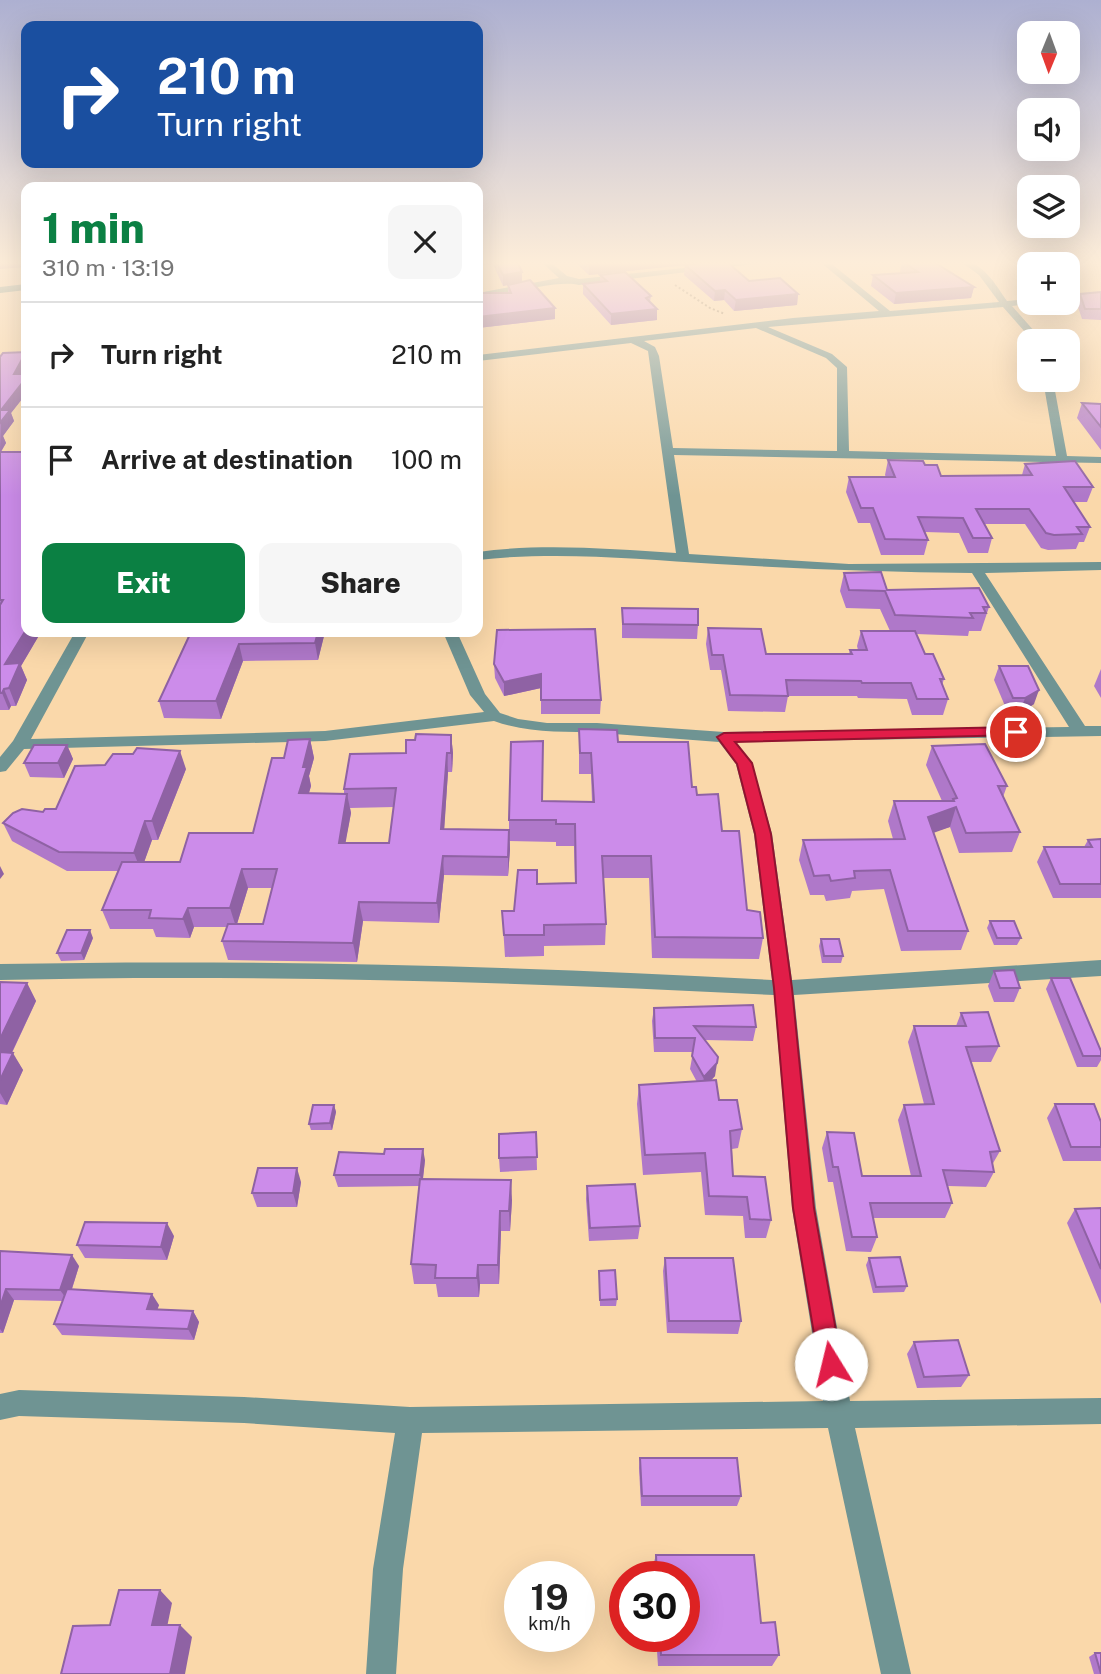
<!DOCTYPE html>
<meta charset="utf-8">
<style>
body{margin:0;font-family:"Public Sans",sans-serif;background:#f6f6f6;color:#222;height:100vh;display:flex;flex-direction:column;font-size:26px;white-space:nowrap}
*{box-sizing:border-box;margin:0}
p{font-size:23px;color:#767676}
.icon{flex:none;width:38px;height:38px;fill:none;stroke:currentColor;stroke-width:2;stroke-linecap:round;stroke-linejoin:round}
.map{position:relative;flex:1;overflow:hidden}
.sheet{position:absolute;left:21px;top:182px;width:462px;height:455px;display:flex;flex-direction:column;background:#fff;border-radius:14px;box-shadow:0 7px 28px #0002}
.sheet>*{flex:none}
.hud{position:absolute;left:21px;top:21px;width:462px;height:147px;border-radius:14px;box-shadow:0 7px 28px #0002;background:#1a4fa0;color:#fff;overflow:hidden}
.needle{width:46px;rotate:181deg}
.buttons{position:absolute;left:1017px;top:21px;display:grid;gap:14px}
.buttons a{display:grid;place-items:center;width:63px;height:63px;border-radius:14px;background:#fff;box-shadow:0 7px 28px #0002;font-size:35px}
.speed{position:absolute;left:504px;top:1561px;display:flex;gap:14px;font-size:35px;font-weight:700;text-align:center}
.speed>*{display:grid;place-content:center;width:91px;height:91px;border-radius:50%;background:#fff;box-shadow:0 7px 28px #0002;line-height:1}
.speed small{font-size:18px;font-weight:400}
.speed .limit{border:10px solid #d22;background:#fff;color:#111}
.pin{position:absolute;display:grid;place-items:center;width:60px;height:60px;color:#fff;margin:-30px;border:4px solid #fff;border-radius:50%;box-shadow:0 2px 7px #0007}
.me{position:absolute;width:77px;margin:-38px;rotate:351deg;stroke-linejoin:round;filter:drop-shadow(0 0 5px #0008)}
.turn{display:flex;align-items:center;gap:24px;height:147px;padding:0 21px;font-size:32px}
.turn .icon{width:91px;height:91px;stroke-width:2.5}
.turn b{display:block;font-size:49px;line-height:60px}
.round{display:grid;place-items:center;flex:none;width:74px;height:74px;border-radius:14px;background:#f6f6f6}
.headline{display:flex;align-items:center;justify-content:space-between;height:119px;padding:0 21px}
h1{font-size:42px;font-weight:800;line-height:52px;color:#0b8043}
.action{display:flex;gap:14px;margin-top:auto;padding:14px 21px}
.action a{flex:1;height:80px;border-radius:14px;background:#0b8043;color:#fff;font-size:28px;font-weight:800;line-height:80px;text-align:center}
.action a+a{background:#f6f6f6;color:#222}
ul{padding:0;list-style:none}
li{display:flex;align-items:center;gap:21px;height:105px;padding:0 21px;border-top:2px solid #e0e0e0}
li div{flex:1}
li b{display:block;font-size:26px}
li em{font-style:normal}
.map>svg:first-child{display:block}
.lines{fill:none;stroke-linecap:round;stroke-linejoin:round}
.path{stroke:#917856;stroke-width:2;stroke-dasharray:2 2.5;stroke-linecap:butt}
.street{fill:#6f9493;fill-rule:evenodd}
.secondary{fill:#366f6f;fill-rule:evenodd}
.wall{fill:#af78c9;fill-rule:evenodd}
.shaded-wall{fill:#8f62a4}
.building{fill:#cc8cea;stroke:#8f62a4;stroke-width:2}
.route{fill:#e11d48;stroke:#92132f;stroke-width:2}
</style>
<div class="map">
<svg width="1101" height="1674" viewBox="0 0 1101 1674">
<rect width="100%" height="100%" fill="#fad8aa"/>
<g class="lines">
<!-- path -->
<path class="path" d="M675,285l35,23 15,6"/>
<!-- street -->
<g class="street">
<path d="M540,261h9l18,15 12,3 171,-18h28l-199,24c-20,-6 -76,10 -101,14v-6l81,-15z"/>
<path d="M819,261h9l62,50 109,-9 -20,-27 -19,-14c23,0 35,23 47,40l22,-2v4h4l-21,3 31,35h-10l-30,-34 -235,20 64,27 15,13 2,84 207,5 -13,-76h10l14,76 34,1v6l-427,-8 15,99 160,10 252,-2v8l-116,3 100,153h16v10l-365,6 16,21 20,71 20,146 309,-20v16l-307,19 22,213 34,193 251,-3v26l-246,4 56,246h-30l-53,-246 -406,5 -19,136 -7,105h-30l7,-105 22,-136 -151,-10 -225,-7 -19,4v-26l19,-4 225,7 166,10 413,-6 -31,-193 -18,-213c-258,-13 -516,-21 -774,-15v-16c257,-5 515,2 772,16l-18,-146 -18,-70 -17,-22c-39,-3 -79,-6 -118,-9 -38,-2 -71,1 -107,-12l-169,20 -301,8 -18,22 -6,1v-15l13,-16 62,-109h14l-58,107 294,-8 159,-19 -14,-17 -27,-63h14l28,62 15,19 18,6 29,4h50l127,9 345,-5 -97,-154c-85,-1 -170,-4 -255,-9 -80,-5 -160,-13 -239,-4v-8c65,-9 132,-3 198,1l-28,-202 -17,-8 -153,18v-6l315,-37 86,-7zM756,328l70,30 11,10v83l-164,-3 -14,-92 -4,-9 -11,-6z"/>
<path d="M1101,294v6l-33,2v-6z"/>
</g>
<!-- secondary -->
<path class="secondary" d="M26,284v6l-26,3v-6z"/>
</g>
<!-- wall -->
<g class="wall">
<path d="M478,261h39l5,11v10l33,37 -77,9v-35h30v-8l4,-1 -9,2 -10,-22z"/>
<path d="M574,261h152l23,20 49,13 -1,11 -63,6 -10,-11 -10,1 -30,-26 1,-10 -96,10z"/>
<path d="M902,261l72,26 -3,11 -77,6 -23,-18 2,-11 29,-2 -2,-1z"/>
<path d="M600,275l51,21 -1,6 7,18 -46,5 -28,-31v-10l17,-2z"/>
<path d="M1101,292v28l-19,-1 -5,-15 3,-10z"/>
<path d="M26,352v17l-2,5h2v20l-15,19 3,8 -11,15 3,7 -5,9 25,180h15l-20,34 6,14 -11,26h-5l-2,4h-9v-353z"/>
<path d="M1082,403l19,1v46l-24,-32z"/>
<path d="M888,460l37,5 16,11 81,-1 3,-11 68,23 -6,15h-13l16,25 -6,15h-5l-3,7 -28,1 -7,-2 -16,-24h-40l7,14 -4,15h-20l-9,-20 -34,-1 3,8 -4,15h-43l-11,-32h-12l-12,-31 3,-15h37l-1,-2z"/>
<path d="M844,573l43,17 102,17 -8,24h-12l-1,5 -52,-2 9,20 19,25 -2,6 6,14 -5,16h-31l-5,-16 -49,-1 -1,-2h-69l-3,16 -57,-1 -7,-41h-11l-4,-26 2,-16 58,26h83l1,-4h8l-1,-4 4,-15h29l-10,-22 -34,-1 -6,-17z"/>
<path d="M622,608l76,17 -1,14 -75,-1z"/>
<path d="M104,632h219l1,4 -6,24 -75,1 -22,58 -57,-1 -5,-17 29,-64 -83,-2z"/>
<path d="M494,664l107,36 -1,14h-59v-26l-37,8 -9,-18z"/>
<path d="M999,666l35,38 -14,9h-12l-14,-33z"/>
<path d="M1101,669v29l-7,-12z"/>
<path d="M579,729l39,13 74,45 30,44 25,79 16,28 -4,21 -107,-1 -3,-80h-46l3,46 -1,21 -61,1v10l-39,1 -3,-46h12l23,-27 38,-1 -1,-37h-18v-4l-47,-1v-21l34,-19 49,1 -1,-28h-12z"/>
<path d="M451,735l2,18 -1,19h-4l-4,57 65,1 1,19 -2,27 -64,-1 -5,48 -76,-2 -6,41 -129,-2 -6,-19 5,-14h-33l-4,11 -34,-1 -3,-8h-43l-8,-19 16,-39h-51l-55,-30 -9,-18 53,-14 130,-40 -28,71h-6l-8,22h36l73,-29 31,-75 26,-19 4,19 -5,18 2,10 -2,7 35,1v-5l62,-36 9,-13zM394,807l-5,36h-44l6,-30 -1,-5zM248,888h24l-9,36h-26z"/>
<path d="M67,745l6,14 -9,19 -34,-1 -6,-14z"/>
<path d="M932,746l75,40 -4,11 17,35 -8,20 -53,1 -9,-26 -17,5 35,99 -7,19 -60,1 -17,-62 -32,2 -2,7 -24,3 -2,-6h-14l-11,-35 4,-20 90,-1 -5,-18 6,-20h48l-16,-36z"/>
<path d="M1101,839v59h-48l-16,-36 7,-15h40l4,-7z"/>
<path d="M990,921l31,17 -4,7h-23l-7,-17z"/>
<path d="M93,938l-9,22 -23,1 -4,-8z"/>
<path d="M821,939l22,17 -2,7h-19l-3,-17z"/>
<path d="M994,971l26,17 -6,14h-20l-6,-16z"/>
<path d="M1051,978l50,73v9l-4,7h-20l-31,-78z"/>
<path d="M0,982l27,1 9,18 -24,52 11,17 -16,35 -7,-1z"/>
<path d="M654,1008l102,19 -3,14 -48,-1 10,36 -5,5 9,19 23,29 -4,19 -6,1 1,27 38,44 -5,18h-21l-2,-22 -38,-1 -4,-43 -58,3 -6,-71 2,-19 58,-3 -7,-13 3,-17h-39l-2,-31z"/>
<path d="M961,1013l38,33 -8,16h-20l29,89 -8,14 2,7 -8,15 -38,-1 4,17 -7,15h-72l4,19 -6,15 -25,-1 -13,-69h-5l-6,-34 5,-16 35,44h49l-13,-56 6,-15 20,-1 -16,-62 6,-16h42z"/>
<path d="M1055,1104l46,18v39h-38l-16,-43z"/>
<path d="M334,1105l2,7 -4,18h-21l-2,-6z"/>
<path d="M536,1132l1,38 -37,2 -1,-14z"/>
<path d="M425,1160l-2,19 89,21 -2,31h-9l-2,53h-19l-1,13h-41l-2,-13h-22l-3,-20 8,-78 -81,1 -4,-12z"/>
<path d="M301,1182l-4,25h-40l-5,-14z"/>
<path d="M587,1186l53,40 -2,13 -49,2 -3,-42z"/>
<path d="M1101,1208v96l-34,-81 8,-14z"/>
<path d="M174,1236l-7,24 -82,-2 -8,-13z"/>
<path d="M0,1251l79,15 -7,23 87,16 -2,4 36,2 6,11 -5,18 -132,-5 -8,-11 9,-23 -49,-1 -11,33h-3z"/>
<path d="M665,1258l76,63 -3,13 -71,-1 -4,-62z"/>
<path d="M869,1258l38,28 -3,6 -31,1 -7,-28z"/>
<path d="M599,1271l18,28 -1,7h-16z"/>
<path d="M914,1342l55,33 -8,12 -44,1 -10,-34z"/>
<path d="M640,1458l101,38 -4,10h-96l-2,-38z"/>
<path d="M656,1555l105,68 18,32 -7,11h-114l-2,-30h28v-59h-31l-1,-8z"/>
<path d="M1095,1653l6,21h-7l-5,-17z"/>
</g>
<!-- shaded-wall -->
<g class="shaded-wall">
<path d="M0,261h26v6l-26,2z"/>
<path d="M478,261h15v3l-15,2z"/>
<path d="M625,261h98l-134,14v-10z"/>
<path d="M522,272v10l-19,4v-11z"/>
<path d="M974,287l-3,11 -77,6 2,-11z"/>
<path d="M725,290l-1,10 -10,1 1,-10z"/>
<path d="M798,294l-1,11 -63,6 2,-11z"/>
<path d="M555,308v11l-77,9v-11z"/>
<path d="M657,309v11l-46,5v-11z"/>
<path d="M26,352v17l-8,16 -4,-11z"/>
<path d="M26,378v16l-15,19 3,8 -11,15 3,7 -6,10 1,-43z"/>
<path d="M26,630v2h15l-20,34 6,14 -11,26 -7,-18 -4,-24z"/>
<path d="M318,632h5l1,4 -6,24 -3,-17z"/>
<path d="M239,644l4,17 -22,58 -5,-18z"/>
<path d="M541,674v14l-37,8v-14z"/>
<path d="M4,689l7,17 -2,4 -7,-17z"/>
<path d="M1039,690l-5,14 -14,9 5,-15z"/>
<path d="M451,735l2,18 -1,19 -1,-19z"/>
<path d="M310,739l4,19 -5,18 2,10 -8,26 -4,-19 4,-26z"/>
<path d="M67,745l6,14 -9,19 -6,-15z"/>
<path d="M180,751l6,18 -28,71 -6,-19z"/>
<path d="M447,753l1,19 -5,76 -2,-19z"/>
<path d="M347,794l4,19 -9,49 -3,-19z"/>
<path d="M956,807l-6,20 -28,10 6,-20z"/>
<path d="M145,821l7,19 -11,31 -7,-18z"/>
<path d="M509,830l1,19 -2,27v-19z"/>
<path d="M443,856l1,19 -5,48 -2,-20z"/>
<path d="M0,866l4,8 -4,5z"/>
<path d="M242,869l6,19 -12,39 -6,-19z"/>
<path d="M359,902l4,19 -6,41 -4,-19z"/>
<path d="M188,908l6,19 -4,11 -7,-19z"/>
<path d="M90,930l3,8 -9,22 -3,-7z"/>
<path d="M27,983l9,18 -32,68 -4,-7v-23z"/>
<path d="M13,1053l10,17 -16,35 -7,-12v-13z"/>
<path d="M718,1057l-3,19 -13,14 2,-13z"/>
<path d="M334,1105l2,7 -4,18 -2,-7z"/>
<path d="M423,1149l2,11 -3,26 -2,-11z"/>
<path d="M297,1168l4,14 -4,25 -4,-14z"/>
<path d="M511,1180l1,20 -2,31 -1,-20z"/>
<path d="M500,1211l1,20 -2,53 -1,-19z"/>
<path d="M167,1223l7,13 -7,24 -6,-13z"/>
<path d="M72,1255l7,11 -11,35 -8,-11z"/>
<path d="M478,1265l2,19 -1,13 -2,-19z"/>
<path d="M6,1289l8,11 -11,33 -3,-4v-22z"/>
<path d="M152,1294l7,11 -5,15 -7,-11z"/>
<path d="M193,1311l6,11 -5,18 -6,-11z"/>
<path d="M160,1590l12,13 -7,34 -13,-12z"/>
<path d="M180,1625l12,12 -7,37h-15z"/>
</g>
<!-- building -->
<g class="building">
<path d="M496,261h21l5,11 -19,3z"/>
<path d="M585,261h40l-36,4z"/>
<path d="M714,261h12l23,20 31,-3 18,16 -62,6 -11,-10 -10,1 -30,-26z"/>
<path d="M902,261h30l42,26 -78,6 -23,-18 45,-3z"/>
<path d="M625,272l26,24 -5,2 11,11 -46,5 -28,-30 24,-3 -7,-6z"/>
<path d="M530,280l25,28 -77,9v-24h33l-3,-8z"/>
<path d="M1101,292v17h-16l-5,-15z"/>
<path d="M26,352l-12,22h12v4l-25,32h9l-10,13v-66l3,-4z"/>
<path d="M1082,403l19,1v23z"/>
<path d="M0,452h26v178l-21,34 15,-1 -11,25 -5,1 -2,4h-2v-88l3,-5h-3z"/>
<path d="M888,460l35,1 2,4h12l4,11 91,-1 -7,-11 50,-3 18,26h-29l26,40h-13l5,7 -28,1 -8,-2 -17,-24h-53l16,29h-19l-10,-20 -45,-1 10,23 -43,-1 -12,-31h-12l-12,-31h46z"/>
<path d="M881,572l6,18 92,-2 10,19h-6l3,6h-16l3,5 -78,-3 -10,-24 -36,-1 -5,-17z"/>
<path d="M622,608l76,1v16l-75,-1z"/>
<path d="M708,628l53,1 5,25h86l-2,-4h17l-6,-19h54l10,23h8l11,25h-4l8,20h-31l-6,-16h-49l-1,-2 -75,-1 2,16 -58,-1 -7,-40h-11z"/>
<path d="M595,629l6,71h-60v-26l-37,8 -10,-18 3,-34z"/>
<path d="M191,632h127l-3,11 -76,1 -23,57h-57z"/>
<path d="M999,666h29l11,24 -14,8h-12z"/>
<path d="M579,729l38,1 1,12h70l4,45h4l1,8 21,-1 4,37h17l8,79 13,2 3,26 -108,-1 -4,-81h-49l4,68 -62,1v10h-40l-2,-24h12l4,-41h19v14l39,-1 -1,-59h-19v-4h-47l2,-78 32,-1 -1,60 52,1 -3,-49h-11z"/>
<path d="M416,734l35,1v18h-4l-6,76 68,1 -1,27 -65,-1 -6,47 -78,-1 -6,41 -131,-2 6,-17h35l14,-55h-35l-12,39h-42l-5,11 -34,-1 2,-8h-49l20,-48h58l9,-29h64l19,-75h12l4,-18 22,-1 -7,28h4l-8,26 48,1 -8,49h50l7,-55 -52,1 6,-35 56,-1v-13h9z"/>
<path d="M985,744l22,42h-9l22,46 -54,1 -10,-26 -28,10 40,114h-60l-18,-61 -36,1 1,7 -24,3 -2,-6 -15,1 -11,-36 102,-1 -11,-38h60l-1,-2 4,-1 -25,-52z"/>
<path d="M34,745h33l-9,18h-34z"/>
<path d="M137,748l43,3 -28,70h-7l-11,32 -75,-1 -56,-29 10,-10 9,-4 21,3 2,-3h11l19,-43 30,-1 8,-11h20z"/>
<path d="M1101,839v45h-41l-16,-37h48l-4,-7z"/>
<path d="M990,921h24l7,17h-24z"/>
<path d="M67,930h23l-9,23h-24z"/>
<path d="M821,939h18l4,17h-19z"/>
<path d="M1014,970l6,18h-20l-6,-17z"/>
<path d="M1051,978h19l31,73v5h-18z"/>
<path d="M0,982l27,1 -27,56z"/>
<path d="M753,1005l3,22 -62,-1 24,31 -1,6 -13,14 -12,-21 3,-18h-40l-1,-30z"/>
<path d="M988,1012l11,34 -33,1 34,104 -10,1 4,20 -51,-2 9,33h-82l7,34h-25l-14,-70h-5l-6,-35 27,1 8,43h59l-17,-71 30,-1 -20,-78h52l-5,-13z"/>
<path d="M0,1052l13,1 -13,27z"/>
<path d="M716,1080l3,20h18l5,29 -12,2 3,45 32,1 6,43 -21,-1 -3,-22 -38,-1 -4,-43 -60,2 -6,-70z"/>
<path d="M1055,1104h39l7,18v25h-30z"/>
<path d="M313,1105h21l-4,18 -21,1z"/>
<path d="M536,1132l1,25 -38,1v-24z"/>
<path d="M385,1149h38l-3,26h-86l5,-23 45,2z"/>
<path d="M258,1168h39l-4,25h-41z"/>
<path d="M420,1179l91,1 -2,31h-9l-2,54h-20l-1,13h-42l1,-13 -25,-1z"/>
<path d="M635,1184l5,42 -50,2 -3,-42z"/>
<path d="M1101,1208v61l-26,-60z"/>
<path d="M85,1222l82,1 -6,24 -84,-2z"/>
<path d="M0,1251l72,4 -12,35 -54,-1 -6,18z"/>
<path d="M900,1257l7,29 -31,1 -7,-29z"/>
<path d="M665,1258h68l8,63h-72z"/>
<path d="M615,1270l2,29 -17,1 -1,-29z"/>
<path d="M67,1289l85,5 -5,15 46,2 -5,18 -134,-5z"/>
<path d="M958,1340l11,35 -45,2 -10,-35z"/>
<path d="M640,1458h97l4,38h-99z"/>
<path d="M656,1555h98l7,68 14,-1 4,33h-118l-1,-19h24v-59h-27z"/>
<path d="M119,1590h41l-8,35h28l-10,49h-109l12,-48 37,-1z"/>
<path d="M1095,1653h6v21z"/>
</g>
<!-- sky -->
<linearGradient id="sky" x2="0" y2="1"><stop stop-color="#adb0d1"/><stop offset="0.53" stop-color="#fdedd9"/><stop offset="1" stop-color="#fdedd9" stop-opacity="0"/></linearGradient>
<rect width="1101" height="496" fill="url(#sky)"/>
<!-- route -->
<path class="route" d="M1016,727l8,5 -3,3 -286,7 17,21 19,71 21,154 22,220 28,156 -3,8 -8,3 -9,-3 -3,-8 -26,-156 -19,-220 -19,-154 -18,-70 -20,-27 7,-4z"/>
</svg>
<div class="buttons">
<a><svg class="needle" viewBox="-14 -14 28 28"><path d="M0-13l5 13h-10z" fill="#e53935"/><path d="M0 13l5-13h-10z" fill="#767676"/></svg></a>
<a><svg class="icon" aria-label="sound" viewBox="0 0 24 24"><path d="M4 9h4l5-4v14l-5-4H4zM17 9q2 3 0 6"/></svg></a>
<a><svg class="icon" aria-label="layers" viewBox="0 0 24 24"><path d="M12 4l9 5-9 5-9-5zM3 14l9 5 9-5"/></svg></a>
<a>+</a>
<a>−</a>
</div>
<div class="speed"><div>19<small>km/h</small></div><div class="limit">30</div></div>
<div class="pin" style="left:1016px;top:732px;background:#d93025"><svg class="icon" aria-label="arrive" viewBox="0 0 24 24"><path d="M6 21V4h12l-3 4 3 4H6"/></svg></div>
<svg class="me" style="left:831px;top:1364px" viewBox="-20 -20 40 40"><circle r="19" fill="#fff"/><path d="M0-13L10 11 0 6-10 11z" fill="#e11d48"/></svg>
<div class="hud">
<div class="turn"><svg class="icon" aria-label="right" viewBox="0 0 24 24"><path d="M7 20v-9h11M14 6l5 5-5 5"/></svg><div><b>210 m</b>Turn right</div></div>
</div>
<section class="sheet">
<div class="headline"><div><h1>1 min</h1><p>310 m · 13:19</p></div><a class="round"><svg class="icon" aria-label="close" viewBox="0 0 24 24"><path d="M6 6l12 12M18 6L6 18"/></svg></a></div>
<ul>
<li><svg class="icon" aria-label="right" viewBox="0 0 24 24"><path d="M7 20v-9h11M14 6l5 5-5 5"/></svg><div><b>Turn right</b></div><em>210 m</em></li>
<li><svg class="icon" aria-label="arrive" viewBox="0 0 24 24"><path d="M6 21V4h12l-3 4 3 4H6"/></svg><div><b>Arrive at destination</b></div><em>100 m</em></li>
</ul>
<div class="action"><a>Exit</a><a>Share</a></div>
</section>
</div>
